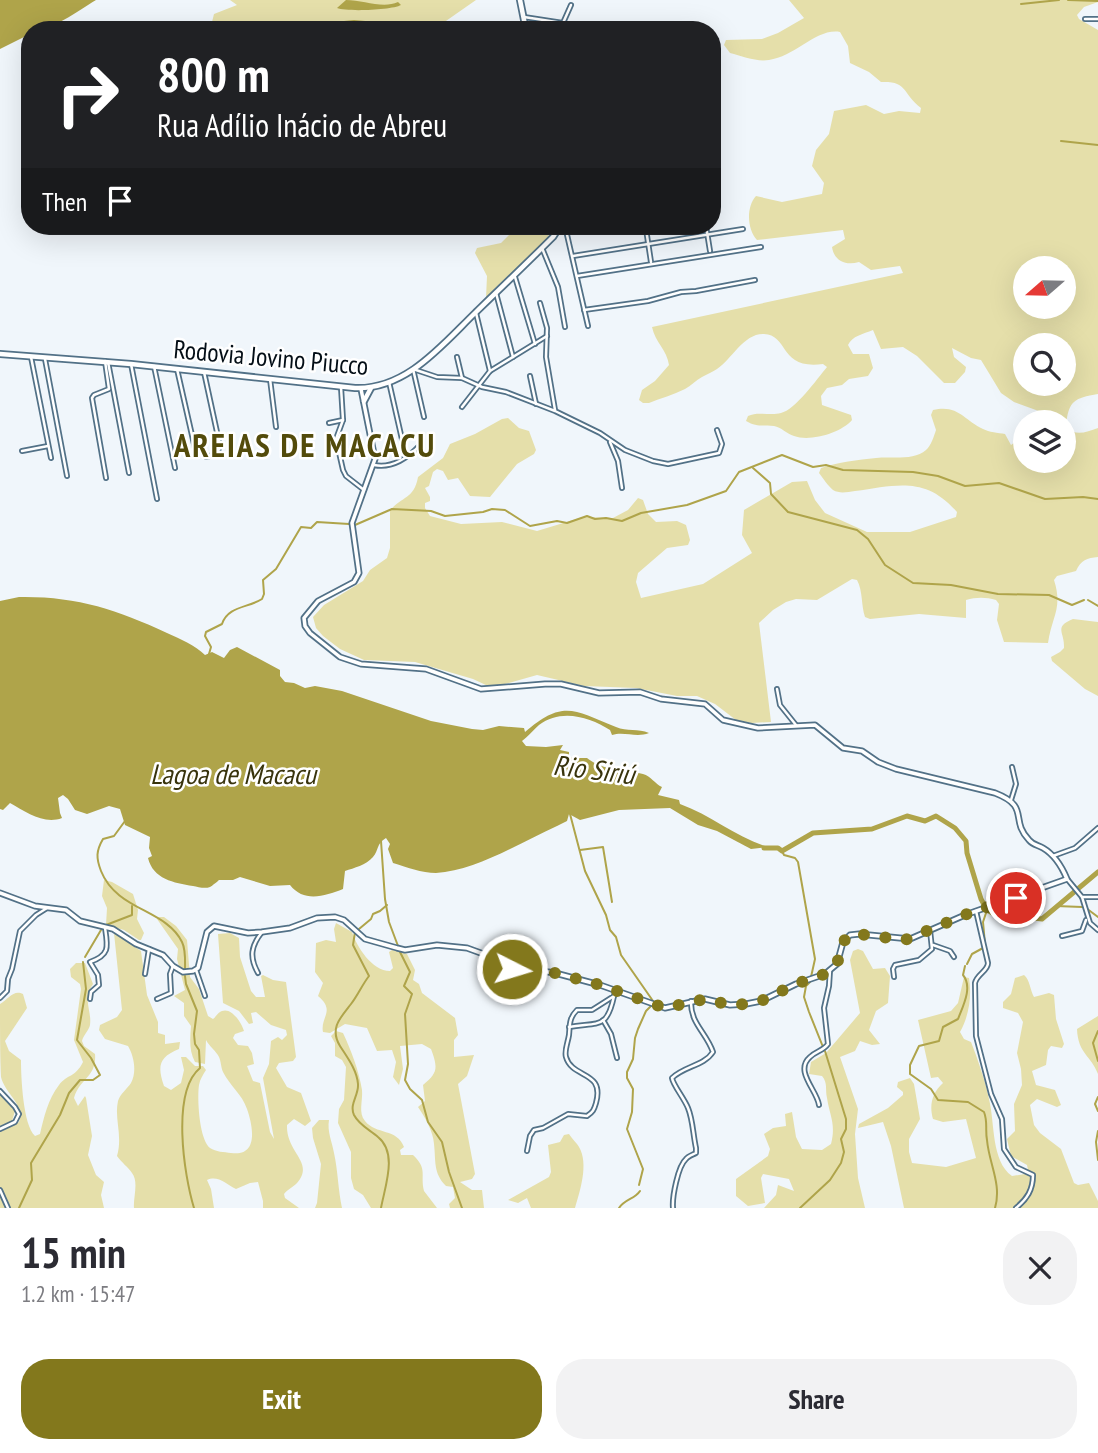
<!DOCTYPE html>
<meta charset="utf-8">
<style>
body{margin:0;font-family:"PT Sans Narrow",sans-serif;background:#f2f2f3;color:#2b2b33;height:100vh;display:flex;flex-direction:column;font-size:26px;white-space:nowrap}
*{box-sizing:border-box;margin:0}
p{font-size:23px;color:#7c7c81}
.icon{flex:none;width:38px;height:38px;fill:none;stroke:currentColor;stroke-width:2;stroke-linecap:round;stroke-linejoin:round}
.map{position:relative;height:1208px;overflow:hidden}
.panel{display:flex;flex-direction:column;background:#fff;flex:1}
.panel>*{flex:none}
.hud{position:absolute;left:21px;top:21px;width:700px;height:214px;border-radius:28px;box-shadow:0 7px 28px #0002;background:#202124;color:#fff;overflow:hidden}
.needle{width:46px;rotate:250deg}
.tools{position:absolute;left:1013px;top:256px;display:grid;gap:14px}
.tools a{display:grid;place-items:center;width:63px;height:63px;border-radius:50%;background:#fff;box-shadow:0 7px 28px #0002;font-size:35px}
.pin{position:absolute;display:grid;place-items:center;width:60px;height:60px;color:#fff;margin:-30px;border:4px solid #fff;border-radius:50%;box-shadow:0 2px 7px #0007}
.me{position:absolute;width:77px;margin:-38px;rotate:95deg;stroke-linejoin:round;filter:drop-shadow(0 0 5px #0008)}
.turn{display:flex;align-items:center;gap:24px;height:147px;padding:0 21px;font-size:32px}
.turn .icon{width:91px;height:91px;stroke-width:2.5}
.turn b{display:block;font-size:49px;line-height:60px}
.then{display:flex;align-items:center;height:66px;padding:0 21px;background:#0003;gap:14px;font-size:26px}
.round{display:grid;place-items:center;flex:none;width:74px;height:74px;border-radius:28px;background:#f2f2f3}
.headline{display:flex;align-items:center;justify-content:space-between;height:119px;padding:0 21px}
h1{font-size:42px;font-weight:700;line-height:52px}
.primary-button{display:flex;gap:14px;margin-top:auto;padding:14px 21px}
.primary-button a{flex:1;height:80px;border-radius:28px;background:#83781c;color:#fff;font-size:28px;font-weight:700;line-height:80px;text-align:center}
.primary-button a+a{background:#f2f2f3;color:#2b2b33}
.map>svg:first-child{display:block}
.green{fill:#e5dfaa;fill-rule:evenodd}
.water{fill:#afa44a}
.lines{fill:none;stroke-linecap:round;stroke-linejoin:round}
.stream{stroke:#afa44a;stroke-width:2}
.river{stroke:#afa44a;stroke-width:5}
.minor-casing{stroke:#527187;stroke-width:6}
.tertiary-casing{stroke:#527187;stroke-width:7}
.secondary-casing{stroke:#527187;stroke-width:8}
.minor{stroke:#fff;stroke-width:2.5}
.tertiary{stroke:#fff;stroke-width:3.5}
.secondary{stroke:#fff;stroke-width:4.5}
.route{stroke:#83781c;stroke-width:12;stroke-dasharray:0 21.6}
.labels{text-anchor:middle;dominant-baseline:central;stroke-width:5;stroke-linejoin:round;paint-order:stroke}
.street-label{font-size:26px;fill:#040e16;stroke:#fff}
.water-label{font-size:28px;font-style:italic;fill:#38330c;stroke:#fff}
.district-label{font-size:33px;font-weight:bold;letter-spacing:2px;fill:#534b0b;stroke:#fff}
</style>
<div class="map">
<svg width="1098" height="1208" viewBox="0 0 1098 1208">
<rect width="100%" height="100%" fill="#f0f6fb"/>
<!-- green -->
<g class="green">
<path d="M230,0h246l-43,30h-214l-8,-4 3,-12 23,-9z"/>
<path d="M789,0h309v2l-14,5 -7,8 2,4 19,11v364c-24,4 -30,7 -32,33 10,10 20,5 32,1v129c-11,1 -17,3 -22,14l-19,5 -3,4c9,28 -2,36 -6,63l-44,-1 -7,-22 2,-16 -3,-4c-10,-3 -20,-3 -30,0v18l-47,-4 -49,5 -5,-2c-4,-12 -2,-26 -8,-37l-5,-1 -35,21 -21,-1 -10,3 -13,8 -14,13 12,99 -20,1 -15,-3 -21,-16 -18,-8h-20l-41,-8 -52,-2 -47,-11 -39,11h-10l-15,-7 -58,-17 -51,-2 -24,-11 -17,-13 -7,-8 -3,-11 11,-12 39,-24 7,-11 17,-12 3,-10v-37c11,-15 24,-11 28,-34l25,-19 7,-14 25,-10 27,-15 6,-1 11,10 10,3 7,19 -2,4 -17,10 -27,33 -20,-1 -12,-18 -10,2 -5,-9 -6,-2 -4,3 -4,14 -4,2 5,9v4l-5,2v5l5,8 31,8 41,-2 35,9 46,-14 30,1 15,-8 10,-12 5,2 5,14 8,8 21,-1 9,4 4,15 -2,5 -21,3 -29,25 -2,9 5,16 62,-14 49,-31 -10,-18 2,-25 48,-28 15,-1 8,19 10,13 42,19h43l46,-15 1,-5c-31,-36 -60,-27 -102,-21 -8,1 -15,3 -22,-1 -5,-4 -10,-12 -14,-17l2,-5c17,-6 37,-8 55,-10 16,-2 38,3 50,-8 5,-4 8,-14 10,-20l-5,-15 2,-5c25,-6 31,10 50,19 6,3 15,4 22,5l6,11 14,-10 1,25h38v-38h-16v-5l-4,-4 -30,-11 -13,-9 -20,-33 -10,-2 -19,-10 2,9 12,10 -1,5 -10,11h-11l-27,-27 -14,-9 -22,2 -8,-19c-10,4 -21,6 -25,15l5,9h16l4,14 -5,8 -19,3 -7,6 -15,3 -6,8 1,9 29,10 1,5c-11,13 -42,22 -58,16 -7,-2 -13,-9 -20,-10 -12,-1 -18,1 -28,-5l2,-5c10,-5 22,0 33,-3 14,-3 36,-34 46,-46l-4,-3c-44,6 -34,-29 -59,-30 -20,-1 -32,25 -47,35 -4,3 -10,5 -15,8 -6,3 -11,9 -17,12 -12,6 -24,9 -36,14h-6l-4,-3 3,-10 13,-9 14,-16c-2,-15 -14,-23 -17,-38l251,-54 -3,-7 -29,4 -12,-8c-13,4 -25,-1 -27,-15l13,-8 -2,-9 -86,10c-10,-11 -11,-33 -1,-44l26,6 40,-8 2,-11 -12,-17 4,-16 13,-16 5,-23 32,-6 18,9 15,-3 21,2 1,-5c-20,-16 -13,-27 -40,-26l-12,-10 -19,-9 -2,-17 -8,-14c-24,-4 -45,25 -71,28 -13,2 -27,-4 -39,-7l-6,-8 2,-5 36,-1 16,-6 26,-15zM1026,268h38v38h-38zM1026,345h38v38h-38z"/>
<path d="M518,226h27l-2,7 7,3 -64,62 1,-22 -12,-23 2,-5 24,-5z"/>
<path d="M1073,619l25,3v74l-13,-7 -33,-28 -1,-4 9,-5 4,-4c1,-16 -11,-21 9,-29z"/>
<path d="M104,880l8,2 21,12 5,16 -1,9 7,14 -3,7h-2l-15,-10 -18,-5 1,-17 -5,-12z"/>
<path d="M159,917h5l12,9 11,14 3,37 9,12 9,27 5,3c3,-2 5,-7 9,-8 10,-4 20,13 22,20l-9,3 -2,4 5,7 10,1 4,7 2,11 -7,2 6,15 7,2 10,49 4,7 -11,-61 6,-14 2,-23 7,-4 4,3 5,-5 -1,-5 -15,-5 -15,-13 -5,1 2,10 -4,1 -10,-13 -16,-8 -5,-69 12,-1 9,5 1,19 11,34 5,6h9l-4,-21 2,-1 10,5 13,2 10,75 -3,4 -14,2 -3,5 11,19 14,6 10,28 -6,5 -11,-7 -7,6c-1,28 28,37 10,58 -4,4 -9,6 -13,11l1,4 14,10h-36v-7l-5,-19 -8,1 -14,6c-10,-5 -18,-14 -29,-9l4,9 3,19h-80c-1,-10 5,-26 -2,-35 -4,-6 -10,-10 -15,-17 6,-21 -3,-37 1,-55 2,-7 9,-12 13,-18 6,-11 3,-27 -3,-37l-23,-7 -6,-9 1,-5 17,-8 5,-7 -8,-77 27,18 6,44 11,27v11l7,2v9l15,-2 -1,7c-20,8 -22,17 -15,37l7,4 10,-7 3,-13 -3,-13h5l9,9h8l3,4c-3,5 -6,9 -7,15 -2,13 0,54 11,63 6,4 14,4 21,5 28,4 22,-27 16,-44 -5,-15 -17,-23 -24,-37 -2,-4 -2,-11 -4,-15 -3,-6 -10,-11 -13,-17l-1,24 -10,-2c-6,-11 -5,-23 -4,-36l-7,-10v-13l-10,-7 11,-6 -8,-31 1,-10 -21,-30z"/>
<path d="M336,923l16,9c5,15 20,39 38,39l3,-3 -4,-16 3,-2 15,4 8,16 -2,10 6,4 3,9 33,25 3,17 -4,5v17l20,-2 -7,21 -9,8 17,90 -3,5 -12,3 12,8h10l2,18h-34l-1,-4 6,-6 -2,-11 -7,-1c-13,-13 -10,-25 -12,-42 -1,-13 -9,-27 -16,-37l7,-6 -2,-16c15,-12 15,-17 8,-36l-9,-5 -22,2 3,23 -4,16 -6,-8 3,-15 -4,-12 -15,1 -10,-23 -22,-4 -15,9 -7,-1c-3,-15 13,-21 -5,-36l5,-13 -8,-11 1,-29 10,-3 10,2 -2,-13z"/>
<path d="M858,949l5,2 10,18 12,-1 5,8 -2,27 -12,8 -7,19 11,14 -8,1 -12,-4 -5,10 -15,6 18,52 -3,25 3,44 7,30h-101l12,-13 2,-10 16,6 -5,-12 -26,-5 -2,4 4,25 -17,3 -12,-10v-17l32,-23 2,-7 -6,-15 9,-6 13,-2 -1,-12 7,-2 4,25 6,12 20,1 9,-6c5,-20 -1,-27 -4,-46 -2,-9 1,-15 -5,-22l-13,-2 2,-12 15,-9 34,-40 -10,-53 3,-9z"/>
<path d="M76,963h9l8,21c-11,16 -1,26 -3,41 -1,5 -7,11 -8,16l2,5 11,8c2,23 -15,24 -21,44l4,8 7,-10 1,2 6,38 -4,19 8,20 8,7 -3,13 3,13h-104v-76l19,-10c6,-18 -14,-28 -18,-45 -1,-20 -1,-52 -1,-73 8,-5 14,-15 23,-10l4,14 -22,33 4,10 12,9c0,17 2,65 14,76l5,-2c4,-17 8,-35 19,-49 8,-11 16,-7 24,-23l-9,-22 7,-51 -1,-5 -9,-7 -1,-8z"/>
<path d="M1024,975c6,5 6,15 10,22l15,-4 5,2 2,24 8,25 -2,4 -11,-2 -3,4 -2,15 -14,6 4,14 19,5 6,15 -4,2 -20,-8 -7,6 4,20 6,8 21,16 13,34 4,2 11,-2 9,18v7h-194l-13,-62 -8,-24 -25,6 1,-4 29,-16 15,-13v-3l-6,-5 1,-5 12,-4 4,6 6,35 -11,20v13l3,11 34,4 30,-9 -10,-39 -23,3 -10,-3c-4,-14 -1,-26 10,-36l-5,-6 -7,1 -13,-58 33,-9 7,-8 6,-26 5,1c3,18 0,38 -9,54l4,7 7,3c7,18 14,38 18,57 6,24 2,62 23,77l13,-2 3,-4 -1,-5 -16,-9 -4,-17 8,-8 -1,-27 8,-19 -1,-16 -4,-16 6,-31 -5,-9 -15,-5v-6l8,-8 4,-16z"/>
<path d="M1098,1016v58c-7,-19 -20,-20 -21,-45z"/>
<path d="M336,1031l7,2c8,17 16,38 19,57 1,11 -4,23 3,31 11,14 32,7 39,26l-4,3 1,5h12c15,14 7,20 11,36l13,17h-66l-8,-13 -9,-6 -3,-11v-26l-13,-29 1,-14 5,-9 2,-33 -4,-7 -7,-4v-13l-4,-7z"/>
<path d="M0,1093l15,18 -3,10 -12,5z"/>
<path d="M319,1120h10c-2,12 3,21 5,33 4,18 4,37 8,55h-27l2,-5 4,-39 -8,-26 -1,-10z"/>
<path d="M569,1134c3,5 8,9 10,13 10,17 1,44 -4,61h-44l-4,-10 -9,5 -10,-3 41,-23 2,-5 -3,-27 12,-3 4,-7z"/>
</g>
<!-- water -->
<g class="water">
<path d="M0,0h96c-20,12 -42,30 -66,30v4l-30,15z"/>
<path d="M346,0c17,0 37,9 52,2l3,3c-9,5 -54,7 -64,3z"/>
<path d="M354,20l45,4 4,6 -74,-2 5,-6z"/>
<path d="M19,597c56,-1 97,12 148,36 13,6 28,12 38,22l7,-3 12,6 6,-8 7,-3 43,23v6l5,6 9,1 11,5 10,-2 27,5 89,30 41,8 11,1 16,-4 25,2 1,4c38,-33 49,-22 91,-5 11,5 22,1 33,6 -13,5 -25,-2 -37,2l-2,-5c-20,-13 -49,-22 -71,-5 -6,5 -10,11 -17,16l4,5 20,1 17,-2 -3,5 9,2v4l3,2h15c16,13 36,11 56,16 8,2 12,10 19,13l-4,8 21,5 1,4c31,11 57,34 88,43l-17,2 -34,-18 -19,-6 -28,-17 -51,2 -39,10 -11,-6 -2,7 -10,5c-36,16 -81,45 -121,47 -14,0 -30,-6 -43,-10l-5,-14 2,-5 -4,-6c-10,6 -7,12 -13,19 -7,8 -19,11 -28,14l-2,18c-18,7 -39,14 -53,-4l-20,1 -30,-9 -7,3h-14c-1,1 -7,6 -9,7 -5,2 -12,0 -17,-1 -19,-3 -40,-7 -45,-28l4,-2 -3,-8 1,-11 -25,-12 -5,-16 -11,-3 -22,8 -12,-4 -7,-11 -5,-4 -5,3 2,15 2,5c-18,7 -36,-6 -52,-15l-7,7 -3,-1v-208z"/>
</g>
<g class="lines">
<!-- stream -->
<g class="stream">
<path d="M1068,0l30,1"/>
<path d="M1021,4l38,-4"/>
<path d="M1061,141l37,4"/>
<path d="M753,468l17,15 1,11 17,18 69,18 11,9 17,26 28,18 38,2 47,9 51,1 23,10 12,-5"/>
<path d="M355,525l37,-16 39,2 14,5 38,-4 9,-3 13,1 25,16 27,-5 10,2 20,-7 8,3 11,-1 16,3 19,-8 46,-8 39,-14 13,-19 43,-17 31,12 13,-2 17,5 70,2 25,4 27,10 34,-3 46,16 38,-2 15,2"/>
<path d="M1088,600l10,6"/>
<path d="M209,654l2,-7 -6,-11 1,-4 16,-8c6,-18 26,-16 40,-25l2,-5 -1,-14 13,-11 25,-42 10,1 6,-6 32,2"/>
<path d="M570,814l15,57 21,44 4,15 6,7 5,18 32,46"/>
<path d="M125,821l-11,15 -11,3c-7,12 -7,19 -2,32 16,40 65,38 81,71 4,8 3,19 3,27"/>
<path d="M381,841l4,58 4,23 9,24"/>
<path d="M580,850l23,-3 9,55"/>
<path d="M782,851l2,4 11,3 3,4 17,97 -4,18"/>
<path d="M1056,906l26,1"/>
<path d="M1086,908l12,9"/>
<path d="M106,925l26,-10v-9"/>
<path d="M359,929l12,-10 2,-5 7,-3 7,-6"/>
<path d="M355,932l-2,13 16,31c-7,9 -11,19 -18,28 -10,13 -22,24 -11,42 7,11 17,24 18,38 1,11 -9,20 -4,31 5,10 16,15 24,22 20,16 7,49 3,71"/>
<path d="M985,944l-2,-22 4,-12"/>
<path d="M400,952l10,20 -6,14 8,8 -7,20 3,50 -3,16 5,9 12,11 6,22 14,20 7,30 13,36"/>
<path d="M85,957l16,-27"/>
<path d="M967,964l5,-10 11,-6"/>
<path d="M965,966l-2,9c10,12 0,31 -5,44l-15,8 -4,14 -20,5 -9,19v9l21,15 7,11 30,2 16,10c4,10 1,18 3,28 2,24 15,44 8,68"/>
<path d="M185,976l1,8 11,27 -3,23 1,10 4,6 1,18c-29,24 -16,107 -6,140"/>
<path d="M810,982l-4,4 -2,11 5,15 14,35"/>
<path d="M1098,1031l-5,12 5,18"/>
<path d="M1098,1097l-3,7 3,7"/>
<path d="M1098,1131l-2,11 2,18"/>
<path d="M639,1185l4,-16 -16,-40 5,-17 1,-23 -6,-11v-6l6,-13 2,-21 3,-9 8,-18 5,-5"/>
<path d="M19,1208l13,-28 -1,-17 29,-48 9,-22 11,-13h13l7,-5 -9,-17 -14,-18 9,-51 -3,-27"/>
<path d="M619,1208c6,-9 16,-9 21,-17"/>
<path d="M800,1208l30,-28 11,-17 3,-11 -3,-13 5,-10v-10l-21,-68"/>
</g>
<!-- river -->
<path class="river" d="M764,848h14l4,3 31,-18 59,-4 35,-13 18,5 11,-5 19,12 11,13 1,12 14,46 6,11 11,6 12,-1 32,4 56,-47"/>
<!-- minor casing -->
<g class="minor-casing">
<g id="minor">
<path d="M524,17l39,6 8,-18"/>
<path d="M1085,19h13"/>
<path d="M565,226l23,100"/>
<path d="M706,226l4,25"/>
<path d="M646,229l5,33"/>
<path d="M542,248l16,39 7,40"/>
<path d="M573,256l170,-27"/>
<path d="M577,276l184,-29"/>
<path d="M515,277l20,67"/>
<path d="M496,293l17,64"/>
<path d="M540,303l7,25 -1,29 9,53"/>
<path d="M584,310l64,-9 33,-9 15,-1 59,-11"/>
<path d="M476,313l14,58"/>
<path d="M31,357l20,101"/>
<path d="M457,357l5,21"/>
<path d="M45,359l22,117"/>
<path d="M105,361l4,28 -15,6 -2,3 14,80"/>
<path d="M108,362l21,111"/>
<path d="M131,364l26,135"/>
<path d="M154,366l21,102"/>
<path d="M177,369l19,84"/>
<path d="M413,369l24,8 25,1 20,9 24,5 49,19 45,22 25,17 28,11 15,3 51,-11 3,-9 -5,-14"/>
<path d="M413,369l11,48"/>
<path d="M204,372l16,74 -3,8 -11,3"/>
<path d="M530,376l6,28"/>
<path d="M270,379l6,48"/>
<path d="M389,382l17,75"/>
<path d="M341,387l2,33 -7,19 7,31 3,6 18,14"/>
<path d="M462,407l28,-36 57,-35"/>
<path d="M329,423l14,-3"/>
<path d="M610,442l8,19 4,27"/>
<path d="M22,451l26,-5"/>
<path d="M374,465c18,4 35,-8 46,-20"/>
<path d="M777,689l3,16 16,20"/>
<path d="M1011,800l5,-16 -4,-17"/>
<path d="M1053,856l22,-8 23,-20"/>
<path d="M1068,880l14,17h16"/>
<path d="M1082,897l8,26 8,7"/>
<path d="M976,911l12,52c0,8 -11,11 -13,20l1,53 15,58 11,25 2,30 12,18 17,8c0,15 -6,24 -17,33"/>
<path d="M1062,936l20,-5 4,-11"/>
<path d="M933,945l17,6 4,6"/>
<path d="M196,970l9,26"/>
<path d="M258,973c-9,-16 -7,-27 4,-41"/>
<path d="M145,974l4,-25"/>
<path d="M894,977l-1,-8 2,-4 24,-5 13,-11 -2,-19"/>
<path d="M0,998l7,-7 1,-12 4,-10 8,-38 16,-16 11,-7"/>
<path d="M90,999l1,-7 8,-7 -1,-10 -8,-13c20,-7 18,-15 15,-34"/>
<path d="M157,999l14,-6 -1,-19 3,-8"/>
<path d="M603,1020l8,14 6,24"/>
<path d="M569,1027c29,-5 38,3 45,-31"/>
<path d="M0,1091l15,16 4,7 -4,8 -15,7"/>
<path d="M819,1105c-2,-15 -25,-34 -9,-48 6,-6 13,-6 18,-13l-4,-36 5,-22 1,-16"/>
<path d="M527,1151l3,-15 4,-6 9,-2 25,-14 19,2c6,-4 7,-6 9,-13 9,-33 -24,-24 -30,-46 -2,-6 2,-15 3,-22 1,-11 0,-17 8,-25h15l22,-14 1,-5"/>
<path d="M0,1190l8,18"/>
<path d="M673,1208c-1,-11 5,-42 13,-49 2,-3 6,-4 10,-6v-5c-3,-13 -3,-28 -8,-40 -4,-10 -15,-23 -16,-30 12,-12 32,-12 41,-26 -7,-20 -23,-29 -22,-51"/>
</g>
</g>
<!-- tertiary casing -->
<g class="tertiary-casing">
<path id="tertiary" d="M0,893l35,13 31,4 14,11 33,8 23,15 27,11 10,11 10,6 10,-1 5,-3 9,-36 7,-6 34,7 14,-1 28,-4 27,-10 18,-1 9,3 21,19 32,9 8,2 32,-5 30,3 22,8 22,13h17l27,4 45,12 65,23 40,-9 25,6 16,-1 15,-3 35,-17 29,-10 12,-10 6,-22 7,-7 9,-1 51,5 55,-24 102,-36c-5,-12 -12,-24 -24,-31 -5,-3 -10,-3 -14,-8 -20,-21 2,-33 -34,-47l-99,-24 -18,-7 -16,-11 -19,-3 -28,-23 -57,3 -35,-8 -18,-16 -44,-5 -21,-7 -41,1 -38,-9h-16l-64,5 -55,-20 -65,-5 -21,-7 -30,-24 -5,-7 -1,-8 14,-17 36,-19 5,-9 -7,-50 23,-64 -14,-70"/>
</g>
<!-- secondary casing -->
<g class="secondary-casing">
<g id="secondary">
<path d="M520,0l6,30"/>
<path d="M0,354l131,10 224,24c51,2 87,-43 120,-75 27,-26 53,-51 78,-76l7,-11"/>
<path d="M364,401l7,-13"/>
</g>
</g>
<!-- minor -->
<use href="#minor" class="minor"/>
<!-- tertiary -->
<use href="#tertiary" class="tertiary"/>
<!-- secondary -->
<use href="#secondary" class="secondary"/>
</g>
<g class="lines">
<!-- route -->
<path class="route" d="M512,969h16l27,4 45,12 65,23 40,-9 25,6 16,-1 15,-3 35,-17 29,-10 12,-10 6,-22 7,-7 9,-1 46,6 67,-28 44,-14"/>
</g>
<g class="labels">
<!-- street labels -->
<g class="street-label">
<text transform="translate(271 357) rotate(5)">Rodovia Jovino Piucco</text>
</g>
<!-- water labels -->
<g class="water-label">
<text transform="translate(594 769) rotate(7)">Rio Siriú</text>
<text x="233" y="773">Lagoa de Macacu</text>
</g>
<!-- district labels -->
<g class="district-label">
<text x="305" y="444">AREIAS DE MACACU</text>
</g>
</g>
</svg>
<div class="tools">
<a><svg class="needle" viewBox="-14 -14 28 28"><path d="M0-13l5 13h-10z" fill="#e53935"/><path d="M0 13l5-13h-10z" fill="#7c7c81"/></svg></a>
<a><svg class="icon" aria-label="search" viewBox="0 0 24 24"><circle cx="10" cy="10" r="6"/><path d="M15 15l6 6"/></svg></a>
<a><svg class="icon" aria-label="layers" viewBox="0 0 24 24"><path d="M12 4l9 5-9 5-9-5zM3 14l9 5 9-5"/></svg></a>
</div>
<div class="pin" style="left:1016px;top:898px;background:#d93025"><svg class="icon" aria-label="arrive" viewBox="0 0 24 24"><path d="M6 21V4h12l-3 4 3 4H6"/></svg></div>
<svg class="me" style="left:512px;top:969px" viewBox="-20 -20 40 40"><circle r="17" fill="#83781c" stroke="#fff" stroke-width="3"/><path d="M0-11L8 9 0 5-8 9z" fill="#fff"/></svg>
<div class="hud">
<div class="turn"><svg class="icon" aria-label="right" viewBox="0 0 24 24"><path d="M7 20v-9h11M14 6l5 5-5 5"/></svg><div><b>800 m</b>Rua Adílio Inácio de Abreu</div></div>
<div class="then">Then<svg class="icon" aria-label="arrive" viewBox="0 0 24 24"><path d="M6 21V4h12l-3 4 3 4H6"/></svg></div>
</div>
</div>
<section class="panel">
<div class="headline"><div><h1>15 min</h1><p>1.2 km · 15:47</p></div><a class="round"><svg class="icon" aria-label="close" viewBox="0 0 24 24"><path d="M6 6l12 12M18 6L6 18"/></svg></a></div>
<div class="primary-button"><a>Exit</a><a>Share</a></div>
</section>
